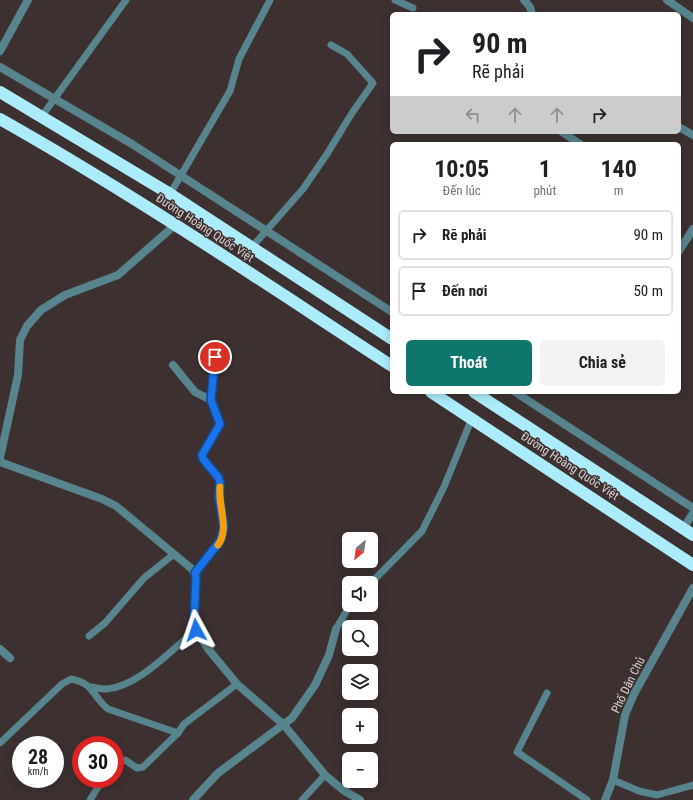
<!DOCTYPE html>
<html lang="vi">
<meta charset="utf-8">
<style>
body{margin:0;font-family:"Roboto Condensed",sans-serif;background:#f2f2f2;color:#202124;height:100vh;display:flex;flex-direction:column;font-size:15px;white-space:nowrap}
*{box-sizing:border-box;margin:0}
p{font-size:13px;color:#757577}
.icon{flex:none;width:22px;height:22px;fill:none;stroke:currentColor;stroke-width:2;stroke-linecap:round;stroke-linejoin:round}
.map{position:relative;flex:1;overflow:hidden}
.details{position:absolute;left:390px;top:142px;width:291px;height:252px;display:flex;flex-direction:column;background:#fff;border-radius:6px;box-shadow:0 2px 10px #0003}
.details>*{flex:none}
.hud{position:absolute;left:390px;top:12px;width:291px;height:122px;border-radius:6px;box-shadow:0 2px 10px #0003;background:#fff;color:#202124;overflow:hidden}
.needle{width:26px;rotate:209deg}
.tools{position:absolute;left:342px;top:532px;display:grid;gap:8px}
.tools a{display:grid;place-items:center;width:36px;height:36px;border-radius:6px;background:#fff;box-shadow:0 2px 10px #0003;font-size:20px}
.speed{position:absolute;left:12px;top:736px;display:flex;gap:8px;font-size:20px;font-weight:700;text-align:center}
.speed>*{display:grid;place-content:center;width:52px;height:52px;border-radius:50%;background:#fff;box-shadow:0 2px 10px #0003;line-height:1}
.speed small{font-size:10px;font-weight:400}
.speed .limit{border:6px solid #d22;background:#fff;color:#111}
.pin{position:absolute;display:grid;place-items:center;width:34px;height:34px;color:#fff;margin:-17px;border:2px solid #fff;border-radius:50%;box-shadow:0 1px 4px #0007}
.me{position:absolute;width:44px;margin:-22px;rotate:355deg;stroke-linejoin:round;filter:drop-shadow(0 0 3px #0008)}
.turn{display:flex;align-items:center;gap:14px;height:84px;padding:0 16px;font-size:18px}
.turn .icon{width:52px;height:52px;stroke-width:2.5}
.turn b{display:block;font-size:28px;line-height:34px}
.lanes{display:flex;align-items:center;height:38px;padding:0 16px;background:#0003;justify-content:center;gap:20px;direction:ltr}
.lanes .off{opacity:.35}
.eta{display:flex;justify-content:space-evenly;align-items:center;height:68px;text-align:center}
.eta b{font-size:24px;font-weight:700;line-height:28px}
.button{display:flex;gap:8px;margin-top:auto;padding:8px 16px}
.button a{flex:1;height:46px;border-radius:6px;background:#0f766e;color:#fff;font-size:16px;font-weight:700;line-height:46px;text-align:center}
.button a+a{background:#f2f2f2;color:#202124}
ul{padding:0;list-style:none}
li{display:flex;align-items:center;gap:12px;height:50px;margin:0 8px 6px;padding:0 8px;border:2px solid #e0e0e0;border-radius:6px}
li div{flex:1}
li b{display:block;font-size:15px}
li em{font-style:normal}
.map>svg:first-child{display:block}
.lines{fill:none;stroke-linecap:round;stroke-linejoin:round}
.lane{stroke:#58848e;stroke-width:7}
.street{stroke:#58848e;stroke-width:8}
.highway{stroke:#abebfa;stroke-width:12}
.route-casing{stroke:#114b97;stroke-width:10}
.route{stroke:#1a73e8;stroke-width:7}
.slow{stroke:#f59e0b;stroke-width:7}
.labels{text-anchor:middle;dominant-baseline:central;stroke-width:3;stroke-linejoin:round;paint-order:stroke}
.street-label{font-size:12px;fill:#dcd4d4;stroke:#3c3130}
</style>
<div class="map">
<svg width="693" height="800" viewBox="0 0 693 800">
<rect width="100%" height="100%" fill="#3c3130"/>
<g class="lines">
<!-- lane -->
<g class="lane">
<path d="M395,0l18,8"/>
<path d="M42,116l84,-116"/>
<path d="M170,194l60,-103 9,-32 31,-59"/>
<path d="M252,247l51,-58 24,-35 25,-41 21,-30 -26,-29 -16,-9"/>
<path d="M371,583l51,-52 22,-44 28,-69"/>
<path d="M336,629l14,-24"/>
<path d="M89,636l16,-13 39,-45 30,-24"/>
<path d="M91,687c5,1 11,2 16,2 32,-3 64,-39 89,-59"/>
<path d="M547,693l-30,59 70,48"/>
<path d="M0,743l62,-59 9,-5c23,4 21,17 37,30l70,24"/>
<path d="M115,764l10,-4 12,8 6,-1 35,-34 6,-9 53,-40"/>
<path d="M613,780l26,11 18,4 36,-10"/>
<path d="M90,800l13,-21"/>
<path d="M302,800l23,-25"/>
</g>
<!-- street -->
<g class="street">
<path d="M524,0l6,7 2,7"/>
<path d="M667,0l26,18"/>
<path d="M0,51l28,-51"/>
<path d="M0,67l132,77 260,168"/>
<path d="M679,127l14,8"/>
<path d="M562,132l18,12"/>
<path d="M679,251l14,-22"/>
<path d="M173,365l22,27 16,8"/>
<path d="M515,392l178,116"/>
<path d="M0,458l18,-83 2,-35 7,-14 14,-16 24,-15 53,-20 57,-50"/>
<path d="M0,462l102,37 14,7 76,63 4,9 -2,42 2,10 13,20 28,34 47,41 41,50 18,15 17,10"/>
<path d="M683,529l10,-16"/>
<path d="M195,573l25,-32 4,-14 -5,-29 1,-16 -2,-5 -15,-18 -1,-4 18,-31 -9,-24 4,-43"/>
<path d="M0,649l10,9"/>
<path d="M193,800l25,-27 74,-55 23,-33 14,-30 7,-26"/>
<path d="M605,800l8,-20 12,-65 9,-21 59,-106"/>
</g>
<!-- highway -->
<g class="highway">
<path d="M0,92l170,102 222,145"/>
<path d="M0,119c135,76 263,163 392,247"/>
<path d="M431,392l262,173"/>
<path d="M474,392l219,143"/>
</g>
</g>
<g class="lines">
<!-- route casing -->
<g class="route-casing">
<path id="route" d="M196,630l-2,-10 2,-42 -1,-5 25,-32 4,-14 -5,-29 1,-16 -2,-5 -15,-18 -1,-4 18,-31 -9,-24 4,-43"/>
</g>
<!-- route -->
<use href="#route" class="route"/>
<!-- slow -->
<path class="slow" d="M218,545c12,-16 0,-39 2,-58"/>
</g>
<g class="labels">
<!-- street labels -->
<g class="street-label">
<text transform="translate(205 228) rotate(33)">Đường Hoàng Quốc Việt</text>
<text transform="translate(570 466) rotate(33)">Đường Hoàng Quốc Việt</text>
<text transform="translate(628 685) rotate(-64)">Phố Dân Chủ</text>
</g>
</g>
</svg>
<div class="tools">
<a><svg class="needle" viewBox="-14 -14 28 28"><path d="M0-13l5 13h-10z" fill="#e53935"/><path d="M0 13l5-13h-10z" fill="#757577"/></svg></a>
<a><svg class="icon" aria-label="sound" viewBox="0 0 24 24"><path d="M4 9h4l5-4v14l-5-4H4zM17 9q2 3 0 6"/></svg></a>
<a><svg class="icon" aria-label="search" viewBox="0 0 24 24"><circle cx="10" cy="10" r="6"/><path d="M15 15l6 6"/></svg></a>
<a><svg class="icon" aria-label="layers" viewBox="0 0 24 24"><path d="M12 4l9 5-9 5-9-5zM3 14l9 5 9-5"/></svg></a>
<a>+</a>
<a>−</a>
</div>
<div class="speed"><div>28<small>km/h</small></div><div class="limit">30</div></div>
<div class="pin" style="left:215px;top:357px;background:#d93025"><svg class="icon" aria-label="arrive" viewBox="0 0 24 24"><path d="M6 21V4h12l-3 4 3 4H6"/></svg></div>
<svg class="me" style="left:196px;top:630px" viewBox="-20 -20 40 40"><path d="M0-17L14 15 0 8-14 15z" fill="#1a73e8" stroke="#fff" stroke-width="4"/></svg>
<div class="hud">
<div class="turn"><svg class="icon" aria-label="right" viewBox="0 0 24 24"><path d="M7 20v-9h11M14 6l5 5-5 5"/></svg><div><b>90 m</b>Rẽ phải</div></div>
<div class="lanes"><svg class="icon off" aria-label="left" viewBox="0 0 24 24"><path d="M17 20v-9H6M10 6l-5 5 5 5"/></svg><svg class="icon off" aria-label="ahead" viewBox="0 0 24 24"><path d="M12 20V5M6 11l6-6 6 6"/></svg><svg class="icon off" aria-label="ahead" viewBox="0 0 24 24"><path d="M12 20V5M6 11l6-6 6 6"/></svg><svg class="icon" aria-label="right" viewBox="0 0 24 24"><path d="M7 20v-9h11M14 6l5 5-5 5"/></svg></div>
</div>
<section class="details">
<div class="eta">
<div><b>10:05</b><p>Đến lúc</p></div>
<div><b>1</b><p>phút</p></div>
<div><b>140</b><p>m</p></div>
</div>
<ul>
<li><svg class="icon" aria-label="right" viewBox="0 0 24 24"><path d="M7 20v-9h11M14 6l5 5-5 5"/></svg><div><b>Rẽ phải</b></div><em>90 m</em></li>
<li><svg class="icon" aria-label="arrive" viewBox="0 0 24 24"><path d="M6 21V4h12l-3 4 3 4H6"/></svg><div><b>Đến nơi</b></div><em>50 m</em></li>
</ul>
<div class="button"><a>Thoát</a><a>Chia sẻ</a></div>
</section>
</div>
